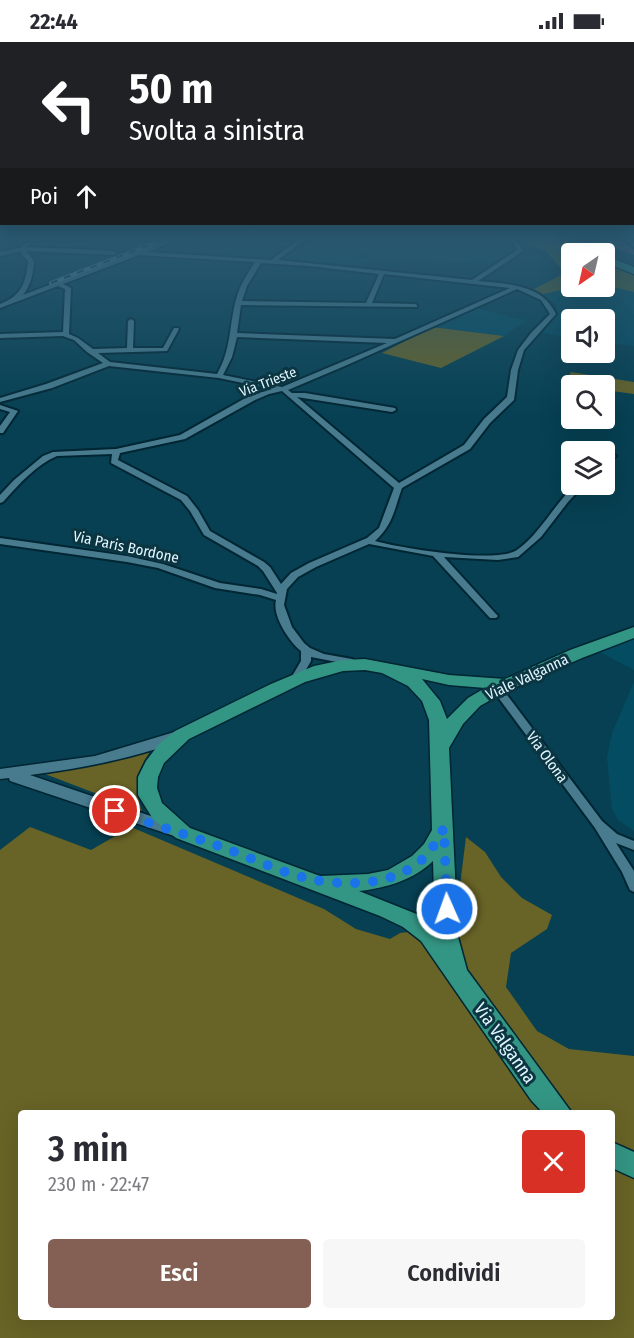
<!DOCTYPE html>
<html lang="it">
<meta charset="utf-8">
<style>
body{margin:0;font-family:"Fira Sans Condensed",sans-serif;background:#f7f7f7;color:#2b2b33;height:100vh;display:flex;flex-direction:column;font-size:22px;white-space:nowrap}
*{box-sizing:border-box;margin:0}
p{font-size:20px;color:#7c7c81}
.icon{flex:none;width:33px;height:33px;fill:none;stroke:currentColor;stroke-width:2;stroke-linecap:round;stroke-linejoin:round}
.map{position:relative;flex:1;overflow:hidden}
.side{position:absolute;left:18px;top:1068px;width:597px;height:210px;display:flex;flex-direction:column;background:#fff;border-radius:6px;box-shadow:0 6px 24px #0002}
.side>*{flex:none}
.guide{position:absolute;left:0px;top:0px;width:634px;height:183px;box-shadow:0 6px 24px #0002;background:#202124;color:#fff;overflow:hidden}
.needle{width:39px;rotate:214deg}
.fabs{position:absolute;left:561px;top:201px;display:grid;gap:12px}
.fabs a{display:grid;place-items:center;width:54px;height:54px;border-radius:6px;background:#fff;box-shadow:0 6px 24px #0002;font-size:30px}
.pin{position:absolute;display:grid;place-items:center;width:51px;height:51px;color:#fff;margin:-26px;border:3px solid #fff;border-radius:50%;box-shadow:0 2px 6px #0007}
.me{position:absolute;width:66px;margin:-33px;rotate:358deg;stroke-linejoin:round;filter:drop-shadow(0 0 4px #0008)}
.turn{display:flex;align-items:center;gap:21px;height:126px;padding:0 30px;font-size:27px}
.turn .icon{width:78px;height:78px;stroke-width:2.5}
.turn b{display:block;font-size:42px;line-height:51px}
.then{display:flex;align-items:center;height:57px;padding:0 30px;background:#0003;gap:12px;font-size:22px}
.round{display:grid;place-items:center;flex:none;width:63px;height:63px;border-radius:6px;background:#f7f7f7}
.headline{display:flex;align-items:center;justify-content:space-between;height:102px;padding:0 30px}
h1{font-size:36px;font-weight:600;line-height:45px}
.primary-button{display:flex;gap:12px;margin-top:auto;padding:12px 30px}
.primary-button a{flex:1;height:69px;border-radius:6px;background:#846054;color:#fff;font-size:24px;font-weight:600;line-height:69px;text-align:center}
.primary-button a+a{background:#f7f7f7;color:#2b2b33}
.status{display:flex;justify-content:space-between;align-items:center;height:42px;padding:0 30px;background:#fff;direction:ltr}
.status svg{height:16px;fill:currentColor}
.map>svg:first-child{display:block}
.built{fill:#044c62}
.green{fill:#686326;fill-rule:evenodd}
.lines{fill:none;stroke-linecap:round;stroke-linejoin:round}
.river{fill:#8d5575;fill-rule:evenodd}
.street-casing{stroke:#002533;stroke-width:4}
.secondary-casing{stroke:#002533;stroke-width:3}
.primary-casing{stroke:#002533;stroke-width:3}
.street{fill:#487b8e;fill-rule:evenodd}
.secondary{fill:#487b8e;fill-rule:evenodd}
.primary{fill:#339583;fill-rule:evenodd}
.rail-casing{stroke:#6c94a2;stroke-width:4}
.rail{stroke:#0c3542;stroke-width:2;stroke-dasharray:7;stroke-linecap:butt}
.route{stroke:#1a73e8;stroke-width:10;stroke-dasharray:0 18}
.labels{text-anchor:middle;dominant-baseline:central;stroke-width:6;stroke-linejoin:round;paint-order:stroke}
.far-street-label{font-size:14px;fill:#e1f6ff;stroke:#0c3542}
.street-label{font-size:15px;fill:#e1f6ff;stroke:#0c3542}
.near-street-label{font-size:18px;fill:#e1f6ff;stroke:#0c3542}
</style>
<div class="status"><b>22:44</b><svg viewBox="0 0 49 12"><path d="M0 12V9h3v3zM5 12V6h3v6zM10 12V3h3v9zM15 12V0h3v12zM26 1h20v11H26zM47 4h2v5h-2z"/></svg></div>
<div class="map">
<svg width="634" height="1296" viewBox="0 0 634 1296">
<rect width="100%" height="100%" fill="#064052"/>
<!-- built -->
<g class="built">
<path d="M188,194h115l-30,21 -12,2 -110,-6z"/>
<path d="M313,194h185l14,8 5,7 -23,14 -136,-12 -5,5 16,1 -7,10 -81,-9 24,-14 -2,-1z"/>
<path d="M605,243l29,7v54l-29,-3 -1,-23h-32l-1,18 -29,-5 15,-19 -1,-9 -13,-11 33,-7z"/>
<path d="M473,265l53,14 -22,15 -72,-9z"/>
<path d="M634,596v32l-38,-20 31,-10z"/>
<path d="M634,640v149l-16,-11 -6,-11 -5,-52 5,-24z"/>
</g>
<!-- green -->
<g class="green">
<path d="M511,194h41l37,17 -17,1v32l4,1 -33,7 -9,-5 31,-16 -20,-23 -13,-3z"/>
<path d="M604,218l30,14v18l-29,-7z"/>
<path d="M432,285l72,9 -63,32 -59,-15z"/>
<path d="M571,330l63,10v12l-29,-4 -1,-4 -39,-1z"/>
<path d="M150,710c-14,20 -17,35 -8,59l-97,-37 84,-16z"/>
<path d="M30,785l61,23 40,-23 193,82 32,20 34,10 10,-6 55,-7 11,-89 19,15 16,25 21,21 30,17 -5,14 -36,24 -5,34 31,44 32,18 65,7v282h-634v-488zM21,1071h591v204h-591z"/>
</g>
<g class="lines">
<!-- river -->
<path class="river" d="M588,194h18l28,11v8z"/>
<!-- street casing -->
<g class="street-casing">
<g id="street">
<path d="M34,194h6l-14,11 88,4 3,2 -3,2 -88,-4 8,10c-1,13 -3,24 -11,34l154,-59h8l-38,16 124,8 33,-24h6l-32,24 194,20 45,-30 -2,-5 -14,-9c10,0 18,5 22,15l-45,30c30,3 64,3 78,33l-32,36 -6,20 -4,30 -24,23 -20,26 -68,39c-8,22 -9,37 -27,53 25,7 121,23 142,9 24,-17 37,-46 59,-66h9l-17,18 -27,35 -23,20 -20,3 -54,-3 52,57 2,2 -2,2h-6l-57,-62 -64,-12 -53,23 -18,10 -11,12 -3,16 8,22 12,16 6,5 14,6 28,5 5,3 -5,3 -41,-8v4l-11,19h-8l-1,-2 10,-17v-10c-12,-10 -29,-35 -25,-51l-16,-5 -45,-7 -57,-20 -31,-6 -127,-18v-6l127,18 36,8 57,19 41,6 16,5v-1l-14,-22 -5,-5 -54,-31 -14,-24 -9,-11 -70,-37 1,-9 -55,2c-21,9 -39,29 -54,46l-3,1v-8l14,-15 29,-24 10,-4 63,-3 64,-14 69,-39 23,-7 -53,-11 -110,-12 -57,22 -52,14v-4l46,-14 57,-21 -16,-11 -13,-12 -11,-4 -63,2v-4l63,-2 2,-43 -7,-3 -58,22v-4c21,-8 26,-20 28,-43l-6,-6 -1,-4 -21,5v-4l20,-4zM139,213l116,7c-7,11 -14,21 -18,34 -8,26 -5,53 -20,78l-107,-12 -12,-9 69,-2 12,-22 -1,-1h-4l-11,20h-30l1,-27 -3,-2 -3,2 -1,27 -34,1 -15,-11 -9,-4 2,-46 -8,-4zM261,221l48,3 70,8 -13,29 -124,-2 5,-15zM384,232l126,14 -115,51 -158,-6 4,-28 176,2v-2l-2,-1 -43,-1zM517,247l24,11 9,14 -19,19 -13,17 -7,20 -4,27 -23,22 -20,26 -65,38 -102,-86 95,15 4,-2 -1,-2 -90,-15h-13l-4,-3 59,-25zM237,295l150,6 -105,44 -59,-12 9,-18zM282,349l112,97 -15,40 -12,10 -58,25 -18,10 -10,11 -11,-17 -6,-5 -54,-31 -12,-21 -11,-14 -69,-36 2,-7 65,-14 70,-39 14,-6z"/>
<path d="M620,194h6l8,6v5z"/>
<path d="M0,363l18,6 -15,22h-3v-7l10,-14 -10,-3z"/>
<path d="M609,412h3l4,2 -12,9v-7z"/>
<path d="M497,644l4,1 101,134 15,13 17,7v9l-18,-7 18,28v21l-4,-2 -8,-18 -27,-44 -103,-139z"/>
</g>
</g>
<!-- secondary casing -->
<g class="secondary-casing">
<path id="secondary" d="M181,688l8,5 -2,4c-54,19 -101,29 -157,36l159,54 3,4 -3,4 -6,2 -173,-58 -1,-3 -9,1v-10l95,-13z"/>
</g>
<!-- primary casing -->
<g class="primary-casing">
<g id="primary">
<path d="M555,194h12l33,18h-13z"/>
<path d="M604,213l30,12v7l-30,-12z"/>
<path d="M634,585v11l-52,20 -79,35 -23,13 -17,18 -14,24 9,189 9,33 105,143h-29l-12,-13 -110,-159 -18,-14 -23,-11 -204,-78 -23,-19 -15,-24v-18l8,-16 13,-17 16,-13 96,-47 43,-18 29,-6 22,-1 84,16 56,4 65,-29zM365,628l17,3 26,13 14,15 7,19 3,110 -8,14 -12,12 -24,14 -20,4 -48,2 -130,-48 -28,-25 -5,-15 1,-11 6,-14 25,-24 116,-57 38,-11zM422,637l27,6 36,3 -17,10 -21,21 -7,-18zM433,819l2,67 -16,-13 -60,-24c27,-3 55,-11 74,-30z"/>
<path d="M612,1100l22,10v26l-22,-10z"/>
</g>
</g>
<!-- street -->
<use href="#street" class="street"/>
<!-- secondary -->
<use href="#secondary" class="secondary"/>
<!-- primary -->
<use href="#primary" class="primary"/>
<!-- rail casing -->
<g class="rail-casing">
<path id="rail" d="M51,241l122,-47"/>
</g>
<!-- rail -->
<use href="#rail" class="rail"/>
</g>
<!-- sky -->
<linearGradient id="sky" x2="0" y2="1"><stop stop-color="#03232d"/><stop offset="0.52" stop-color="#2a5971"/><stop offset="1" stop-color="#2a5971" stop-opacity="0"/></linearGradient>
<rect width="634" height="376" fill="url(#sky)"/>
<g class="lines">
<!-- route -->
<path class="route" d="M115,769c36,13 73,24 109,37 26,9 60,26 86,31 39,8 92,7 119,-27 6,-7 10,-16 15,-24l3,81"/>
</g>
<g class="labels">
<!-- far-street labels -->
<g class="far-street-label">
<text transform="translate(268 340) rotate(-21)">Via Trieste</text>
</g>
<!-- street labels -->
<g class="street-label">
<text transform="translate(126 505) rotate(12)">Via Paris Bordone</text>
<text transform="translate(527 635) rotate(-25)">Viale Valganna</text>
<text transform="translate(547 715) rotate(54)">Via Olona</text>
</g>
<!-- near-street labels -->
<g class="near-street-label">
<text transform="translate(505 1001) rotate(55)">Via Valganna</text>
</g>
</g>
</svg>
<div class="fabs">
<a><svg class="needle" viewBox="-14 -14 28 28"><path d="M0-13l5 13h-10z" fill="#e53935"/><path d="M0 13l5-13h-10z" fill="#7c7c81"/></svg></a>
<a><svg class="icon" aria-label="sound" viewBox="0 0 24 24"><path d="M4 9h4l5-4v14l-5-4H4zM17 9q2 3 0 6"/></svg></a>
<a><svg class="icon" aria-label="search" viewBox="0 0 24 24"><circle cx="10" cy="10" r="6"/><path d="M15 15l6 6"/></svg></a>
<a><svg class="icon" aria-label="layers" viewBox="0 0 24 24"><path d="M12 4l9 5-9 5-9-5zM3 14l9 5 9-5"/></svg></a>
</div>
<div class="pin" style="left:115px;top:769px;background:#d93025"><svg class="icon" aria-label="arrive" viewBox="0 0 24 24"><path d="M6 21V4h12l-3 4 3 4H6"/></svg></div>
<svg class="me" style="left:447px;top:867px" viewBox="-20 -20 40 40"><circle r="17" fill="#1a73e8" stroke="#fff" stroke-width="3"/><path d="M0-11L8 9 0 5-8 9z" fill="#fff"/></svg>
<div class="guide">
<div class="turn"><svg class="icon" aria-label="left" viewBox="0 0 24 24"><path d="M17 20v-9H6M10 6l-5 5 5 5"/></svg><div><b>50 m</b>Svolta a sinistra</div></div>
<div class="then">Poi<svg class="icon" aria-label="ahead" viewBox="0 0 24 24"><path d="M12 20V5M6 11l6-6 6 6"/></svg></div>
</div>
<section class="side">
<div class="headline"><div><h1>3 min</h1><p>230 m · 22:47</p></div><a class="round" style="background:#d93025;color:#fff"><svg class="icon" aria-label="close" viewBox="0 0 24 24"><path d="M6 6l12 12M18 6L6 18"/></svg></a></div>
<div class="primary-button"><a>Esci</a><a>Condividi</a></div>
</section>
</div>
